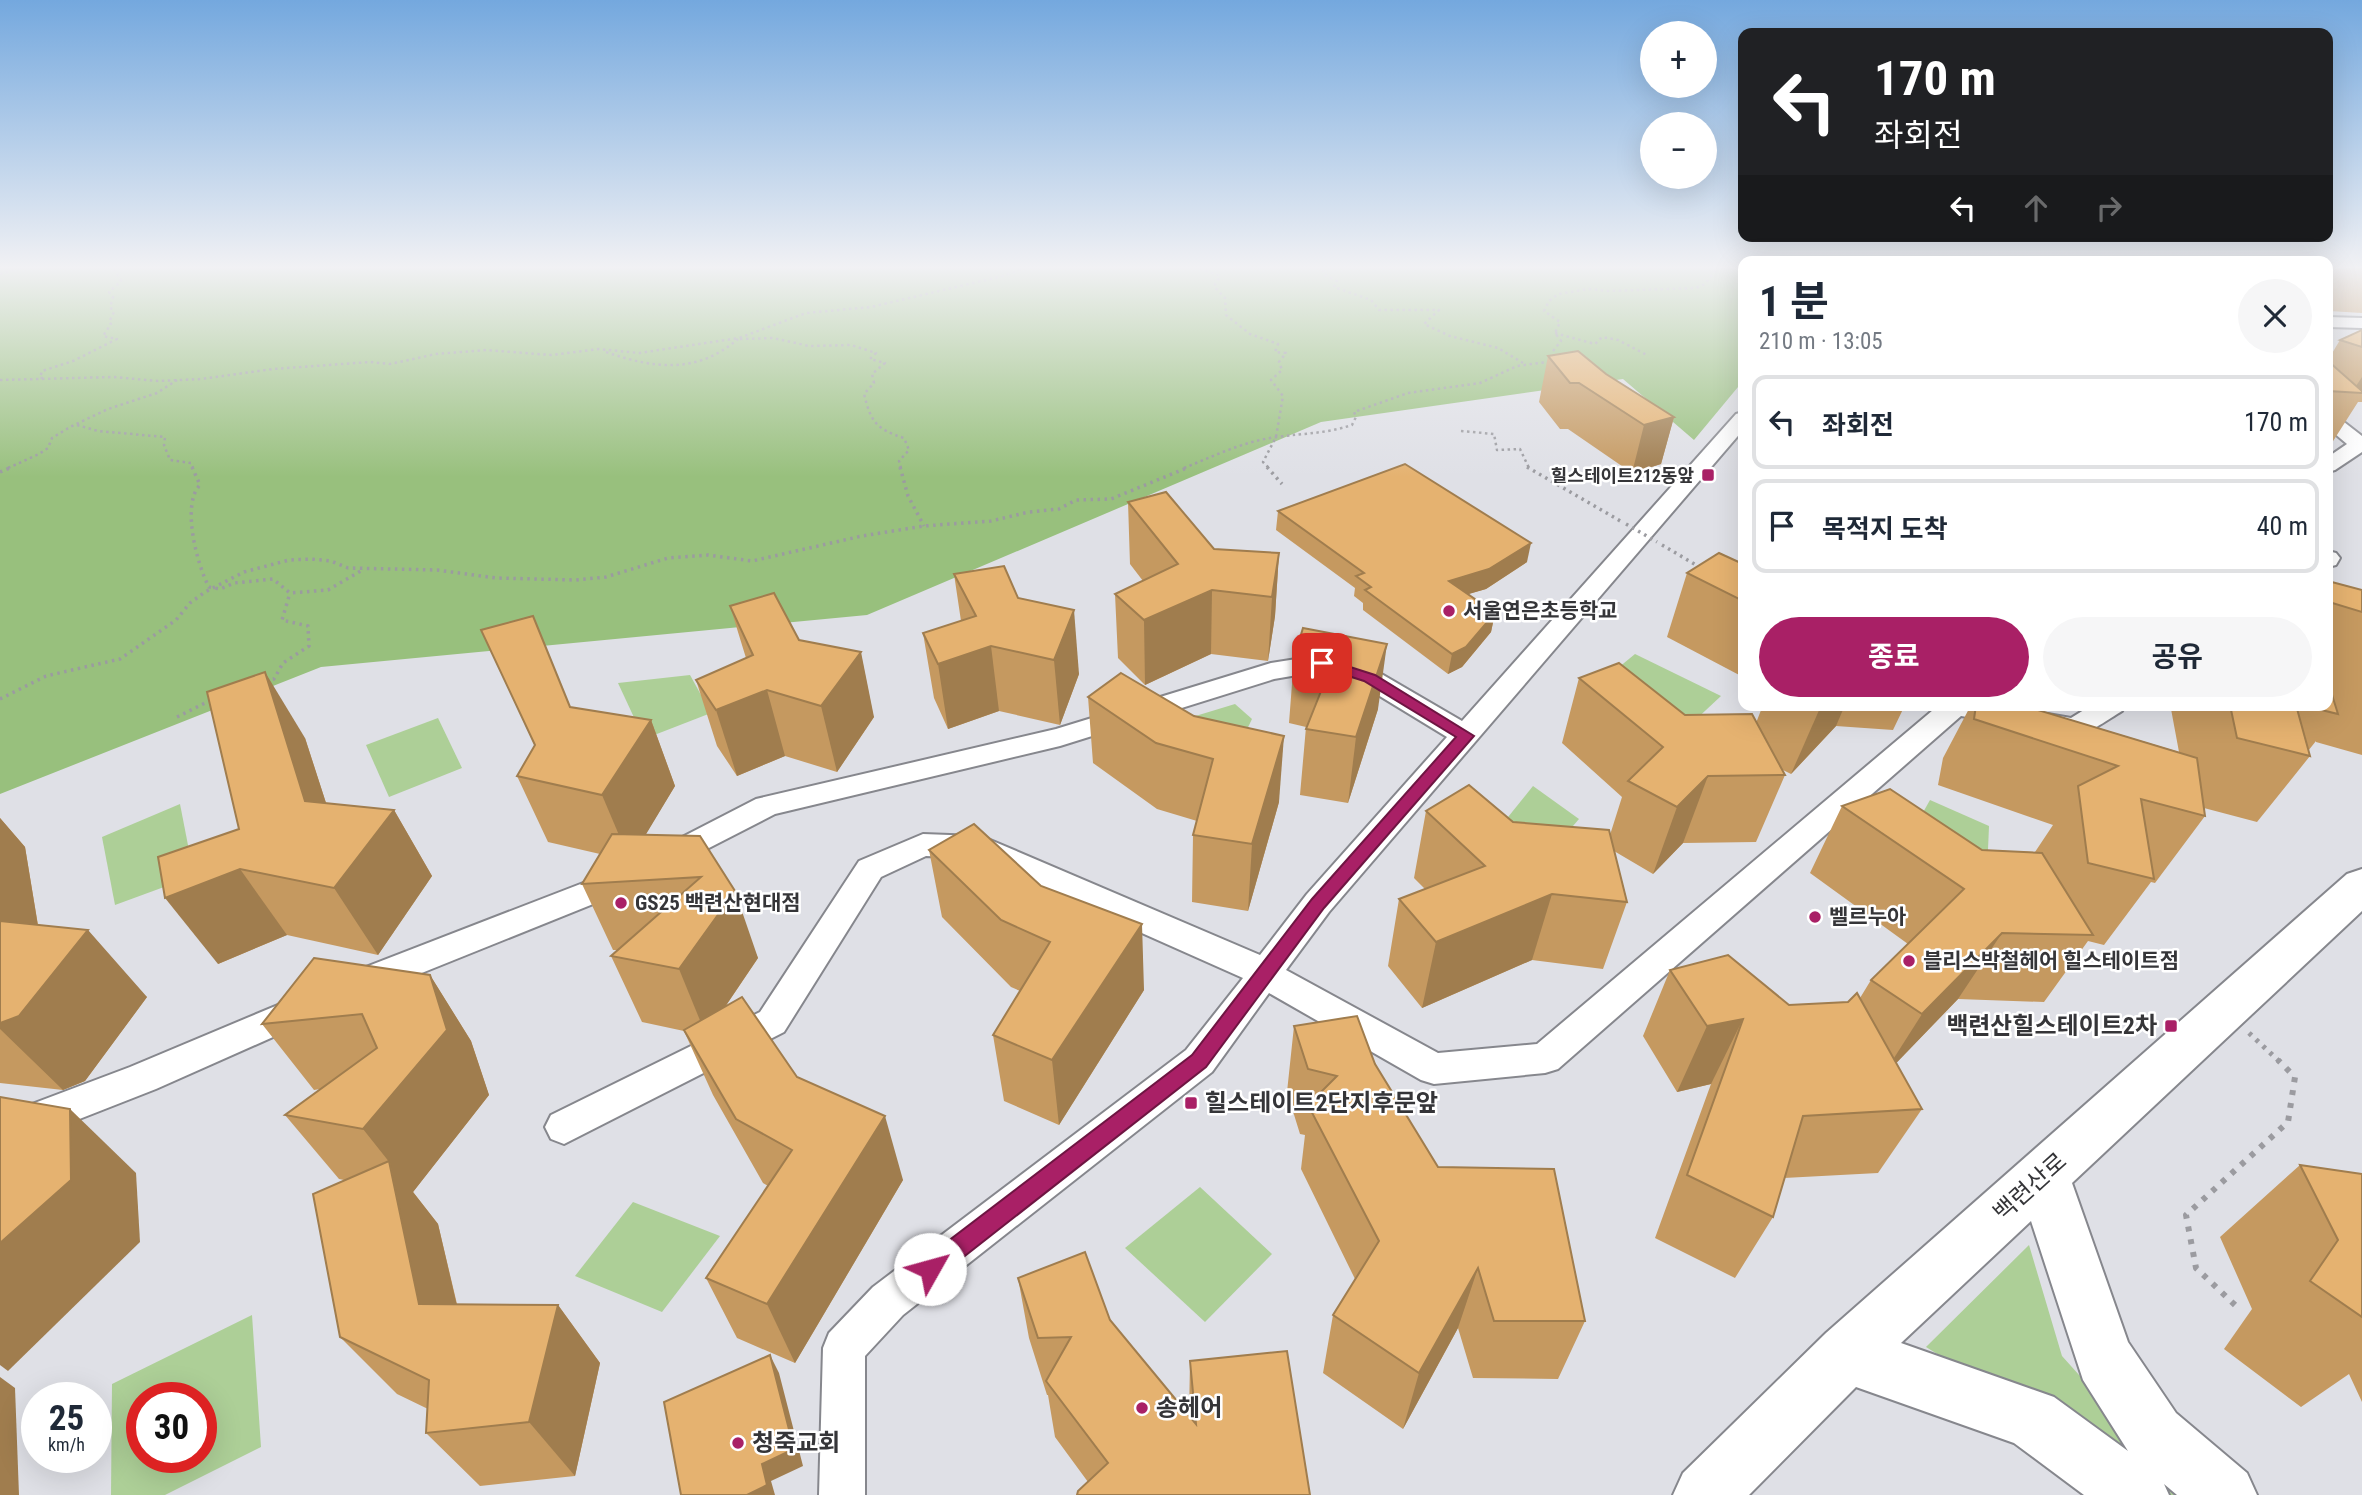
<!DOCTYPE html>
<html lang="ko">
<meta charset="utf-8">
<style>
body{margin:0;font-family:"Roboto Condensed","Noto Sans KR",sans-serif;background:#f6f6f7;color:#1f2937;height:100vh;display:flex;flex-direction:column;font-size:26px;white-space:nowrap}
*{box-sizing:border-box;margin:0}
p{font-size:23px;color:#747a83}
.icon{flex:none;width:38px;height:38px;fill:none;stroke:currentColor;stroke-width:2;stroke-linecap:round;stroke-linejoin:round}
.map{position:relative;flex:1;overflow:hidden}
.panel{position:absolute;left:1738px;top:256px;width:595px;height:455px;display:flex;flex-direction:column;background:#fff;border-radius:14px;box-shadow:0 7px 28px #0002}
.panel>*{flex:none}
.banner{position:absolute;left:1738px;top:28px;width:595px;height:214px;border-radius:14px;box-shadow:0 7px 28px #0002;background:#202124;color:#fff;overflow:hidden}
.controls{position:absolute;left:1640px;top:21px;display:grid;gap:14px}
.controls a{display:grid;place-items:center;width:77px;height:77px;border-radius:50%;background:#fff;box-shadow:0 7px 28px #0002;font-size:35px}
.speed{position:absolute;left:21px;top:1382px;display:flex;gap:14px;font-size:35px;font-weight:700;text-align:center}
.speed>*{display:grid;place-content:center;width:91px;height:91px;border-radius:50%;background:#fff;box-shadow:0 7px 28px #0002;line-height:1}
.speed small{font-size:18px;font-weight:400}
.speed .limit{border:10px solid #d22;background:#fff;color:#111}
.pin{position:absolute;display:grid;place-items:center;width:60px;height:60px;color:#fff;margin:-30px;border-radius:14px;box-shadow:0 4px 10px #0006}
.me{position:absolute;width:77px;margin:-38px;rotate:52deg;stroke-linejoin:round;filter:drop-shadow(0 0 5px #0008)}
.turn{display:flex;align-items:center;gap:24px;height:147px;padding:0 21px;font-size:32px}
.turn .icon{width:91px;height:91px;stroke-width:2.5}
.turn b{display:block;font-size:49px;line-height:60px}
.lanes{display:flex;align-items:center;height:66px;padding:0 21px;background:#0003;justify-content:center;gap:35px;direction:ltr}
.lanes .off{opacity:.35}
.round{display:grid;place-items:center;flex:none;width:74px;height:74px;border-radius:37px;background:#f6f6f7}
.headline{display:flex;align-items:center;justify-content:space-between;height:119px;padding:0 21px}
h1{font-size:42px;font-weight:700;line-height:52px}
.action{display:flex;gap:14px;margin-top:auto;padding:14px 21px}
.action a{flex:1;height:80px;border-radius:42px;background:#a92066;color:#fff;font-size:28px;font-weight:700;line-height:80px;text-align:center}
.action a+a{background:#f6f6f7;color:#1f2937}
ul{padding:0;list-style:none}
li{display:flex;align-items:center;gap:21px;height:94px;margin:0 14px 10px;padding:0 7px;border:4px solid #e0e1e3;border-radius:14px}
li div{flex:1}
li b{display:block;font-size:26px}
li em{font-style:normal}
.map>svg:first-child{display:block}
.green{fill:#adcf97;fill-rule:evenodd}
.forest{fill:#98c07d}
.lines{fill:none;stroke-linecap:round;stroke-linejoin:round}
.street-casing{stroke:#86878d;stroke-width:4}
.secondary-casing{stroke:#86878d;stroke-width:4}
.path-far3{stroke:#9b9ba0;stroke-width:2.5;stroke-dasharray:2.5 3.5;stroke-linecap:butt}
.path-far2{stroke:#9b9ba0;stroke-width:3.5;stroke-dasharray:2.5 4.5;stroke-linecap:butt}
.path-far1{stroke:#9b9ba0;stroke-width:5;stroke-dasharray:3.5 6;stroke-linecap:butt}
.path{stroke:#9b9ba0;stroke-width:6;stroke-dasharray:5 8;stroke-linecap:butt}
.street{fill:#fff;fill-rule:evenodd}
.secondary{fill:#fff;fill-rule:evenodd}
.path-bridge{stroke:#9b9ba0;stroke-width:3.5;stroke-dasharray:2.5 4.5;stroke-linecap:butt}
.wall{fill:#c59960}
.shaded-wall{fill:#a07d4e}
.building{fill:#e5b270;stroke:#a07d4e;stroke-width:2}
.route{fill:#a92066;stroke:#6e1542;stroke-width:2}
.poi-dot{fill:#a92066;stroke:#fff;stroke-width:2.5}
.labels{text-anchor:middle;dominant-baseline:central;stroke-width:5;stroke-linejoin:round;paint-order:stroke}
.far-poi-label{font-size:18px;font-weight:bold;fill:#353538;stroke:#fff;text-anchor:end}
.poi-label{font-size:21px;font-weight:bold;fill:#353538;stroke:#fff;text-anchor:start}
.near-poi-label{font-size:24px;font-weight:bold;fill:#353538;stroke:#fff;text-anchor:start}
.near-street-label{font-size:24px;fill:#353538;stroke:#fff}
</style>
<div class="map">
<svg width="2362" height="1495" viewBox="0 0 2362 1495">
<rect width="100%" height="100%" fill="#dfe0e6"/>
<!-- green -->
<g class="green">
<path d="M1635,654l86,42 -60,56 -88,-47z"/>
<path d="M690,675l21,38 -67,26 -26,-56z"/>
<path d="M1235,704l17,15 -22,46 -74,-37z"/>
<path d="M438,718l24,50 -73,29 -23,-52z"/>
<path d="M1533,786l46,33 -31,36 -48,-28z"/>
<path d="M1930,800l59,26 -3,71 -88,-40z"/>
<path d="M180,804l14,72 -79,29 -13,-68z"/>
<path d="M1200,1187l72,67 -67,68 -80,-74z"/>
<path d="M633,1202l87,34 -58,76 -87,-36z"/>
<path d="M2029,1245l33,111 125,139h-22l-239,-148z"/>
<path d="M252,1315l9,132 -96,48h-54l1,-111zM142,1398h59v60h-59z"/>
</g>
<!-- forest -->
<path class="forest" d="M0,268h1743v113l-49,59 -71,-61 -302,43 -454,193 -546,52 -321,127z"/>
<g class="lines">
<!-- street casing -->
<g class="street-casing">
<g id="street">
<path d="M2328,317l34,1v10l-34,-1z"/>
<path d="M1743,412v18l-414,482 -43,58 152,83 99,-9 402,-339 69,1 10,3 4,6 -4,6 -10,3 -47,-8 -403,353 -13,4 -111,11 -13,-4 -152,-87 -57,79 -309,243 -38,41v139h-46l4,-147 6,-15 44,-46 313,-237 57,-72 -270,-120 -47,-2 -45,21 -97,155 -220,112 -13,-5 -6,-12 6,-12 209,-103 99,-151 64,-27 54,2 11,3 272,116 47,-61 140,-157 -87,-53 -39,-13 -47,8 -214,67 -285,68 -107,55 -11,-3 -4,-8 4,-8 99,-51 300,-70 215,-66 51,-8 9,2 47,15 84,49 274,-307z"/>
<path d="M2328,413l7,2 27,21v16l-27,18 -7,2v-15l19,-13 -19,-16z"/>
<path d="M2328,551l8,2 4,5 -4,7 -8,2z"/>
<path d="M2092,705h33l-3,6c-37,23 -40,30 -84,18l-4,-6 4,-6 10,-3 23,4z"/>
<path d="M622,868l11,4 5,8 -5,8 -276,111 -12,-4 -5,-10 5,-10z"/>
<path d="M297,997l12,4 5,10 -5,10 -153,68 -148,58 -8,-2v-34l8,2 122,-46z"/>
</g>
</g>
<!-- secondary casing -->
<g class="secondary-casing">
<path id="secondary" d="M2362,869v42l-290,272 56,159 48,71 71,60 10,22h-80l-13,-11 5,11h-85l-70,-52 -158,-56 -107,108h-76l10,-22 143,-140 521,-459zM2031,1221l52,159 45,71 -74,-54 -153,-54z"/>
</g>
<!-- path-far3 -->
<g class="path-far3">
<path d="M1200,268l20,8 -6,10 11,12 1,17 24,19 28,10 -3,8 11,1 -7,9 3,8 -11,10 12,16 -7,41 -13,25 6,6"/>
<path d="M1319,268l5,1 -1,5 14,7 -3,6 37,13 8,10h60l-15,14 26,12 48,12 25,15"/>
<path d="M0,274l19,-6"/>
<path d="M1555,333l40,11 7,-7 16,3 29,15"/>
<path d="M740,339l33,-1 36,8 42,-1 25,8 -6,6 15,4 -13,11 2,9 -10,11c7,28 12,35 40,44l5,12 -10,11 2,7"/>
<path d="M606,352c49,17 91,22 132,-13"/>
<path d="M43,378h-3l2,-7 31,-10 44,-22 -14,-3 8,-12 -2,-2 5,-10 -4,-5 3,-10 -4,-5 12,-11 -7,-12 2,-1"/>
<path d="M0,380l113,-3 46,4 42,-2 72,-10 97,-7 20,2 46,-10 50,-4 65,5 48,-6 40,4 100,-15 67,-25 65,-6 132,-31 22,-8"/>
<path d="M77,425l21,6 67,6 -1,8 6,15 21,3 2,5"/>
<path d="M1461,431l33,3 3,16 23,-1 9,19"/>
<path d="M8,468l31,-14 9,-6 4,-10 18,-11 38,-18 49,-16 20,-13"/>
<path d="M1184,468c30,-12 60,-27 93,-31 28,-4 47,-3 75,-12l4,-8 -2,-5 54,-19 72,-10 37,-17 38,-5 -2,-10 8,-10 -6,-8 5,-11 -16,-11 5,-10 9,-7 31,-5 19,2 88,-3 9,-4 12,-16"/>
</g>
<!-- path-far2 -->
<g class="path-far2">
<path d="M192,467l8,18c-19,19 -3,80 9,102l11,2 14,-6 39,-4 17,14 38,-3 36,-21"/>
<path d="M900,467l8,29 16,30"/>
<path d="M1267,467l15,17"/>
<path d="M1527,467l95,55"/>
<path d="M0,472l12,-5"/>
<path d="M1662,545l41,24"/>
<path d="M266,681l8,-2 9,-16 26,-17 -1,-20 -26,-6 8,-27"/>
<path d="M0,699l46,-23 74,-17 56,-39 14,-17 15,-11 39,-20 45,-12 22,-1 20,2 17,7 89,2 59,8 80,2 30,-3 62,-19 40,-3 44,6 110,-25 62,-10 67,-5 38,-9 30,-3 17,-9 35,-1 78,-32"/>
<path d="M177,717l34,-17"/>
</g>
<!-- path-far1 -->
<path class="path-far1" d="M2249,1033l31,29"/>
<!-- path -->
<path class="path" d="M2235,1305l-39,-37 -10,-53 102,-93 7,-45 -17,-17"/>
<!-- street -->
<use href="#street" class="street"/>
<!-- secondary -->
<use href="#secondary" class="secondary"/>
<!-- path-bridge -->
<path class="path-bridge" d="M1626,524l31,18"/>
</g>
<!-- wall -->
<g class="wall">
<path d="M2328,268h34v45l-33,-2 -1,3z"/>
<path d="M2362,330v72h-4l-30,47v-89l12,-20z"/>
<path d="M1548,356l58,18 68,43 -13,47 -29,9 -64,-44h-8l-21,-27z"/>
<path d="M1128,502l86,47 65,4 -4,63 -7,45 -57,-7 -66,31 -27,-27 -3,-64 28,-13 -13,-17z"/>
<path d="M1278,511l249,51 -41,27 -18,5 27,19 -4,19 -29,35 -14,7 -85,-64v-7l-9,-7 1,-8 -79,-58z"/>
<path d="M1743,564v113l-76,-40 20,-64z"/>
<path d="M954,574l64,24 61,76 -19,51 -61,-14 -51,18 -14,-31 -11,-65 38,-12z"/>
<path d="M2328,581l34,9v165l-46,-13v-1l-8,10 2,5 -53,66 -53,-14 1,8 -50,67 -4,-1 -47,63 -16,-4 -44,61 -86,-3 -62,64 26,46 -44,64 -94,5 -11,39 -38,61 -80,-40 56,-154 -34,8 -34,-56 27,-66 119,35 59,-3 12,-4 11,-18 37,-36 -98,-71 32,-67 140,44 53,2 18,-27 -115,-40 5,-27 28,-53h50l158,47 -8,-43 3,-4h154z"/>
<path d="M730,606l69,34 75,77 -37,55 -52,-16 -48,20 -20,-30 -21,-66 50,-22z"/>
<path d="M1303,628l75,81 -30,94 -48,-8 6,-68 -17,-4 5,-65z"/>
<path d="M481,630l90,77 80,13 24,66 -30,49 55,1 58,122 -33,49 178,173 -108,183 -58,-25 -31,-60 62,-92 -5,-3 -50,-88 -29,-64 -42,-9 -31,-66 8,-6h-6l-31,-66 18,-30 -52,-12 -31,-66 18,-30z"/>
<path d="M1121,673l158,129 -31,109 -56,-9 1,-67 4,-14 -40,-12 -64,-46 -5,-66z"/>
<path d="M1579,678l106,37 71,8 7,-18h142l-12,25 -57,-4 -45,48 -10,-5 4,6 -29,67 -73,1 -30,31 -39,-23 13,51 -24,67 -71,-9 -110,48 -34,-42 11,-67 26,-10 -11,-11 12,-67 87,11 97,13 12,-38 -60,-54z"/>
<path d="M305,738l21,65 68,7 38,66 -54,79 -91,-20 -69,29 21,-135z"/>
<path d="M0,818l25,29 13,78 109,72 -62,84 -22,9 -63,-7z"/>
<path d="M929,850l215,140 -85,135 -55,-24 -11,-66 27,-44 -9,-4 -69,-70z"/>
<path d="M430,975l41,66 18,54 -76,97 25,32 19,80 101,1 42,58 -25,113 -95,10 -54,-53 2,-24 -31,-15 -57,-57 4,-157 -5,-1 -54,-64 35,-26 -6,1 -52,-66z"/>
<path d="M1294,1026l81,38 63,103 147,154 -27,58 -85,-1 -15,-50 -55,101 -80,-56 10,-58 22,-36 -54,-110 4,-34 -5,-1 -13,-42z"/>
<path d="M2300,1165l62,9v228l-13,-28 -48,33 -77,-58 28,-40 -32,-72z"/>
<path d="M1018,1278l92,42 79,95 1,-54 120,134 -222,-13 -33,-45 -7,-42h-1l-18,-57z"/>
</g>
<!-- shaded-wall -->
<g class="shaded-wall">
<path d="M2362,377v16l-10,-1z"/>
<path d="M1674,417l-13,47 -29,9 12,-48z"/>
<path d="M1531,543l-4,19 -41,27 -41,12 4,-20z"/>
<path d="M1279,553l-4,63 -7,45 4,-64z"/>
<path d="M1212,590l-1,64 -66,31 -1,-65z"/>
<path d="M1074,610l5,64 -19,51 -6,-65z"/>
<path d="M1495,613l-4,19 -29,35 -14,7 4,-20z"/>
<path d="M1387,644l-9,65 -30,94 8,-66z"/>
<path d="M991,646l8,65 -51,18 -10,-65z"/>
<path d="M861,652l13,65 -37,55 -16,-66z"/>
<path d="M265,672l40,66 42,130 -42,-67z"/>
<path d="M767,690l18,66 -48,20 -21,-66z"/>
<path d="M1822,705h23l-9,21 -45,48 29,-66z"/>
<path d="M651,720l24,66 -45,75 -28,-66z"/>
<path d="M1284,736l-5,66 -31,109 4,-67z"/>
<path d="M1708,776l-25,67 -30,31 24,-67z"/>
<path d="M394,810l38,66 -54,79 -44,-67z"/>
<path d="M0,818l25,29 22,134 41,-51 59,67 -62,84 -22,9 -63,-61z"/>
<path d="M240,869l47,66 -69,29 -53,-66z"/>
<path d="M735,891l23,67 -52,77 -27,-66z"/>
<path d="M1552,894l-20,66 -110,48 14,-66z"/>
<path d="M1142,924l2,66 -85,135 -7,-65z"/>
<path d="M2002,933l-44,66 -78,81 42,-66z"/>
<path d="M430,975l41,66 18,54 -76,97 25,32 32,138 -51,-58 -29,-141 -27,-34z"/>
<path d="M1743,1019l-32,65 -34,8 30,-66z"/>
<path d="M70,1109l66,64 4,69 -132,129 -8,-6v-122z"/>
<path d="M885,1116l18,64 -108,183 -28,-59z"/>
<path d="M1478,1268l-20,60 -55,101 16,-56z"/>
<path d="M558,1305l42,58 -25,113 -46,-54z"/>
<path d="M770,1355l9,18 24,93 -32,15 4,14h-28l15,-31z"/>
<path d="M0,1377l15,11 4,107h-19z"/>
</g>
<!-- building -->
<g class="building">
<path d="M2362,330v17l-22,-7z"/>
<path d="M1578,351l28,23 68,43 -30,8 -65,-42h-9l-22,-27z"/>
<path d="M2328,361l34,30v2l-34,-2z"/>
<path d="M1405,464l126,79 -42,26 -40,12 46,32 -29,34 -14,7 -87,-64 6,-3 -15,-11 8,-3 -86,-62z"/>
<path d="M1166,492l48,57 65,4 -7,44 -60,-7 -68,30 -29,-26 63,-30 -50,-62z"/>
<path d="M1719,553l24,11v37l-56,-28z"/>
<path d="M1004,566l14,32 56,12 -20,50 -63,-14 -53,18 -15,-31 53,-17 -22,-42z"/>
<path d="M2328,581l34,9v22l-33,-10 -1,-10z"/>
<path d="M774,593l25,47 62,12 -40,54 -54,-16 -51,20 -20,-30 57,-25 -23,-49z"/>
<path d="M533,616l37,91 81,13 -49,75 -85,-19 18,-31 -54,-115z"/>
<path d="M1303,628l84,16 -31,93 -50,-8 25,-63 -37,-8z"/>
<path d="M1619,663l66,52 67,-1 33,61 -77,1 -31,31 -49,-26 35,-34 -84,-69z"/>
<path d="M265,672l40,129 89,9 -60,78 -94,-19 -75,29 -7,-41 81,-28 -32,-137z"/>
<path d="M1121,673l73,43 90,20 -32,108 -59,-9 20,-76 -57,-16 -68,-46z"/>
<path d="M2328,682l10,32 -37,-9h27z"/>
<path d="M1976,705h45l176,53 8,58 -64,-17 13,80 -66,-16 -10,-77 40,-20 -144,-47z"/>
<path d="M2230,705h66l14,51 -73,-18z"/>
<path d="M1469,785l44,37 96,8 18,72 -75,-8 -116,48 -37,-43 86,-33 -59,-55z"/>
<path d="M1890,789l92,61 60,3 51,82 -91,-2 -80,81 -51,-34 93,-91 -122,-83z"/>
<path d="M974,824l67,62 101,38 -90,136 -59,-25 57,-93 -49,-22 -72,-70z"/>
<path d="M612,834l88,2 35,55 -56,78 -68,-13 90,-79 -119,7z"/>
<path d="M0,921l88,9 -69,86 -19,7z"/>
<path d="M1728,955l61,50 59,-3 9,-9 65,116 -119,7 -30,101 -86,-42 56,-156 -36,7 -37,-56z"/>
<path d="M314,958l116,17 17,55 -84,99 -78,-14 92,-67 -15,-34 -100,10z"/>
<path d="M742,997l55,80 88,39 -118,188 -61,-26 86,-128 -56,-31 -52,-89z"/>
<path d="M1357,1016l18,48 63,103 116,2 31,152h-91l-16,-53 -59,105 -86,-58 46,-74 -71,-136 29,-29 -29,-7 -14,-43z"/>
<path d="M0,1097l70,12 1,71 -71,63z"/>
<path d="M389,1161l30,143 139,1 -29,117 -103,11 3,-53 -89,-43 -27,-143z"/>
<path d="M2300,1165l62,9v143l-52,-36 28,-41z"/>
<path d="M1085,1252l25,68 86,104 -6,-63 97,-10 23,144h-233l1,-4 30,-28 -62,-82 25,-44 -33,1 -20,-60z"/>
<path d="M770,1355l24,94 -32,15 5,21 -20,10h-66l-17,-93z"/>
</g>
<!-- sky -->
<linearGradient id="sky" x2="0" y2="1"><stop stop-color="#74a8de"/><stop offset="0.56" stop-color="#f1f1f4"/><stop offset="1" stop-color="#f1f1f4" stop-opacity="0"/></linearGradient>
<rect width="2362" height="477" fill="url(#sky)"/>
<!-- route -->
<path class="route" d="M1322,658l53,17 99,61 -150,172 -118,159 -268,210 -8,3 -8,-3 -4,-8 4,-8 270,-206 120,-156 144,-162 -92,-56 -47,-15 -3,-3 3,-3z"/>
<!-- markers -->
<g class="poi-dot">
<rect x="1701" y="468" width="14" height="14" rx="3.5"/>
<circle cx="1449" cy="611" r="7"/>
<circle cx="621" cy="903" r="7"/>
<circle cx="1815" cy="917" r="7"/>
<circle cx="1909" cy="961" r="7"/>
<rect x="2164" y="1019" width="14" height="14" rx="3.5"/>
<rect x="1184" y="1096" width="14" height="14" rx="3.5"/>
<circle cx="1142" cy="1408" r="7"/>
<circle cx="738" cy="1443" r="7"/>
</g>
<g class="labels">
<!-- far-poi labels -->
<g class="far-poi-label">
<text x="1694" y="475">힐스테이트212동앞</text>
</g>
<!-- poi labels -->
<g class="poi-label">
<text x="1463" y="611">서울연은초등학교</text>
<text x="635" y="903">GS25 백련산현대점</text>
<text x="1829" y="917">벨르누아</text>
<text x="1923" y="961">블리스박철헤어 힐스테이트점</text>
</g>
<!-- near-poi labels -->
<g class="near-poi-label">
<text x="2157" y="1026" text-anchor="end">백련산힐스테이트2차</text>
<text x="1205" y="1103">힐스테이트2단지후문앞</text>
<text x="1156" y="1408">송헤어</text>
<text x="752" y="1443">청죽교회</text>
</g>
<!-- near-street labels -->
<g class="near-street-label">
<text transform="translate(2030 1187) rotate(-42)">백련산로</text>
</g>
</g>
</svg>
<div class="controls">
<a>+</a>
<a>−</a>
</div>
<div class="speed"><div>25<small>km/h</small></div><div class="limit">30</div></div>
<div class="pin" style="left:1322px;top:663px;background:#d93025"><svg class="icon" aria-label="arrive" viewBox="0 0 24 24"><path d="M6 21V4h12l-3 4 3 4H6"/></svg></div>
<svg class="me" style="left:930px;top:1269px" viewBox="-20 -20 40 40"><circle r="19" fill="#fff"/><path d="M0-13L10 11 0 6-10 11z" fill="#a92066"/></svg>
<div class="banner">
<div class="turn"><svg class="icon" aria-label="left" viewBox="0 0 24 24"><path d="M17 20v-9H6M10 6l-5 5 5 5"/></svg><div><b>170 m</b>좌회전</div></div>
<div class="lanes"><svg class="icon" aria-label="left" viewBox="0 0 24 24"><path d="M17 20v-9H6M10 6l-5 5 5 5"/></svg><svg class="icon off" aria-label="ahead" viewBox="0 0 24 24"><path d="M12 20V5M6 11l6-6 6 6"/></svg><svg class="icon off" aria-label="right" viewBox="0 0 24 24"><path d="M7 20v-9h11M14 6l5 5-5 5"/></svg></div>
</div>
<section class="panel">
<div class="headline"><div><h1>1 분</h1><p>210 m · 13:05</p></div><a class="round"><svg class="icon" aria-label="close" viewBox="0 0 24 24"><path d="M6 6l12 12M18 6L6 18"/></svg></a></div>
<ul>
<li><svg class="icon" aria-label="left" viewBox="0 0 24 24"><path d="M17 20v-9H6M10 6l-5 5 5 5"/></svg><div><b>좌회전</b></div><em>170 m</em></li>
<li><svg class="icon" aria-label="arrive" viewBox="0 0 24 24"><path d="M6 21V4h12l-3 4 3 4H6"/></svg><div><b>목적지 도착</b></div><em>40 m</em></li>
</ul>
<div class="action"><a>종료</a><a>공유</a></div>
</section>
</div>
